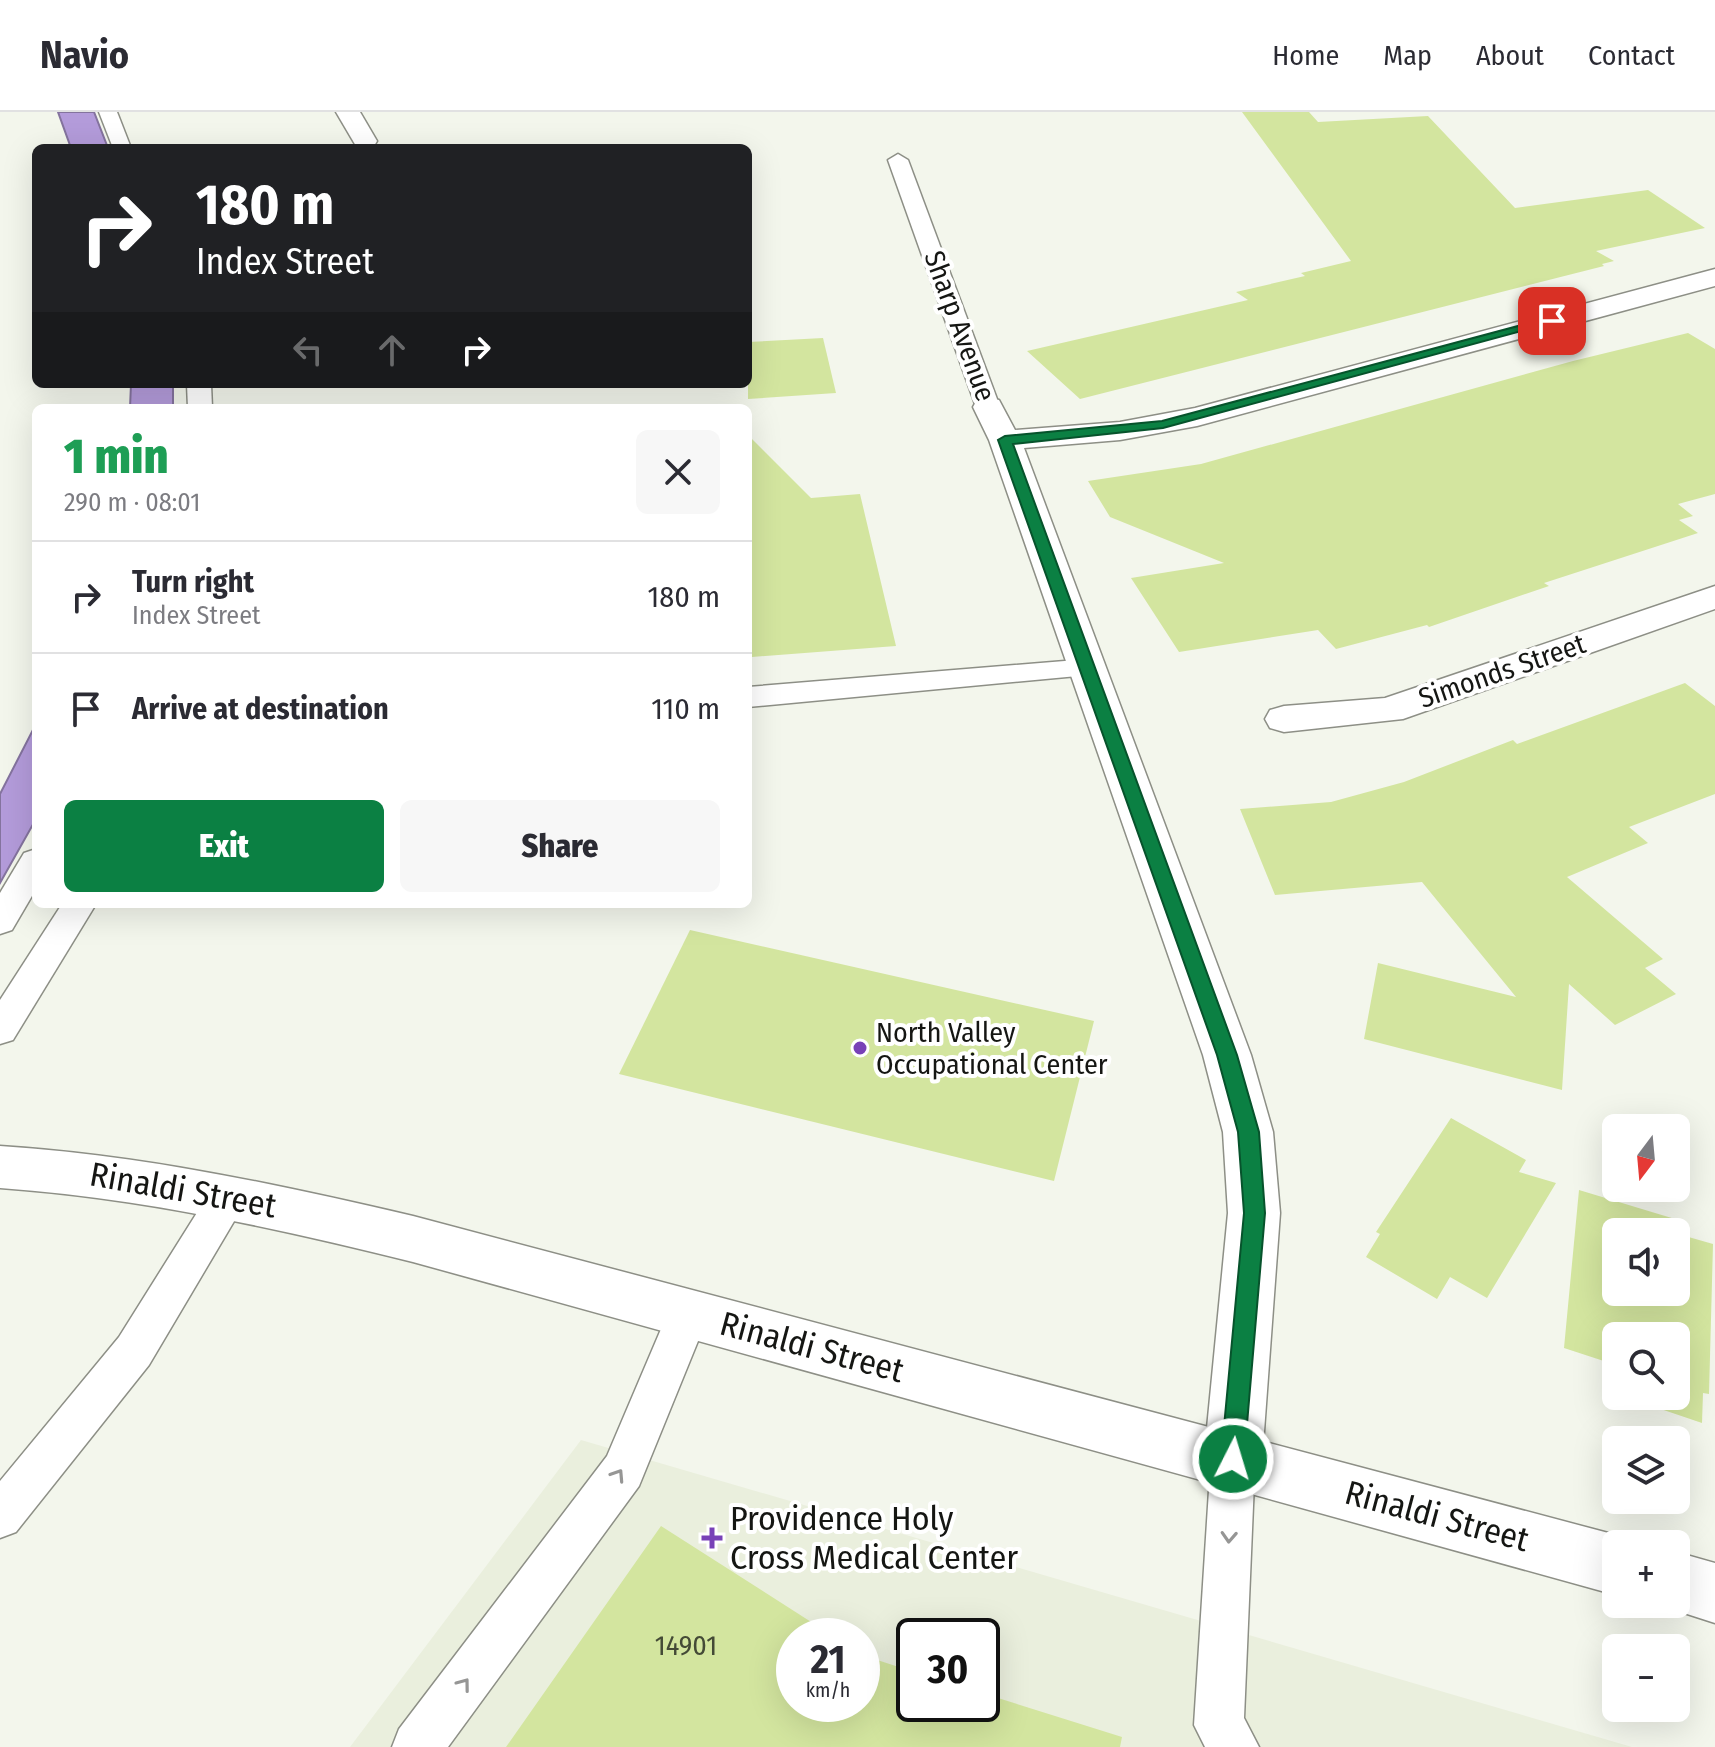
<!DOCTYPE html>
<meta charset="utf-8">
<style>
body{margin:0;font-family:"Fira Sans Condensed",sans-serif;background:#f7f7f7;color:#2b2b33;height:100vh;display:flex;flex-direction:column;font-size:30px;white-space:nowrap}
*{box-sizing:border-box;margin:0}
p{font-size:26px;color:#7c7c81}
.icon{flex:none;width:44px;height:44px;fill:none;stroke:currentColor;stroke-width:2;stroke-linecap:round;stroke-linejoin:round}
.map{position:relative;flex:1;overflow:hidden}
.panel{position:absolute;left:32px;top:292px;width:720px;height:504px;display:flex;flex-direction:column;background:#fff;border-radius:12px;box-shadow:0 8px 32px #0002}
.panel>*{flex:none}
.guide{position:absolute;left:32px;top:32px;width:720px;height:244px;border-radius:12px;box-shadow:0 8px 32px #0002;background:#202124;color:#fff;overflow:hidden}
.needle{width:52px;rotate:196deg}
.fabs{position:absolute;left:1602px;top:1002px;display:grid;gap:16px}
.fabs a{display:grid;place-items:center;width:88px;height:88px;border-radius:12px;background:#fff;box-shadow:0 8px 32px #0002;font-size:40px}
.speed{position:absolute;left:776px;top:1506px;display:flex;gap:16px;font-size:40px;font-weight:700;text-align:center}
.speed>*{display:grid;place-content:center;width:104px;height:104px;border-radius:50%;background:#fff;box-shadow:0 8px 32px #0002;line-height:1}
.speed small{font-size:20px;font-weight:400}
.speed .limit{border:4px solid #111;border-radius:12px;background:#fff;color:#111}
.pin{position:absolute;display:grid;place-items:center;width:68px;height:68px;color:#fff;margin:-34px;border-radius:16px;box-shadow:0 4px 12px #0006}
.me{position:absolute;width:88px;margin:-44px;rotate:5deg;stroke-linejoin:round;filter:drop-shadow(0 0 6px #0008)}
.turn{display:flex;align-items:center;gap:28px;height:168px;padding:0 32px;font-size:36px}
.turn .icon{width:104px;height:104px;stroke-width:2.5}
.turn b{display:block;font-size:56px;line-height:68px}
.lanes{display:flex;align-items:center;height:76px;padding:0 32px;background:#0003;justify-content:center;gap:40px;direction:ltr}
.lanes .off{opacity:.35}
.round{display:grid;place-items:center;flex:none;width:84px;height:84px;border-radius:12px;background:#f7f7f7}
.headline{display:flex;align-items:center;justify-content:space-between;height:136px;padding:0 32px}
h1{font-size:48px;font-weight:800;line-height:60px;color:#1e9e55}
.button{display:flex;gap:16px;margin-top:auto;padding:16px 32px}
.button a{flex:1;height:92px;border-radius:12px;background:#0b8043;color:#fff;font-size:32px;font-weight:800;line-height:92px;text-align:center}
.button a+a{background:#f7f7f7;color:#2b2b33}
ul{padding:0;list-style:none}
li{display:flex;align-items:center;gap:24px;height:112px;padding:0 32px;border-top:2px solid #e1e1e2}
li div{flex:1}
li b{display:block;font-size:30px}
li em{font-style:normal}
header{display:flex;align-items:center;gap:48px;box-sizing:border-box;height:112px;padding:0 40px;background:#fff;border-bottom:2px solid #e1e1e2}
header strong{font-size:38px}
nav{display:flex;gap:44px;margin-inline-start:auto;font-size:28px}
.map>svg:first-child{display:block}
.built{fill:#eaefdd;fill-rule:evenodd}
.water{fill:#b39bda;stroke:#84739e;stroke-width:2}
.building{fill:#d3e59f;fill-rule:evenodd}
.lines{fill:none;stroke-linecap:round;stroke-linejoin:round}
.lane-casing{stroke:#8d8f86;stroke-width:3}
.street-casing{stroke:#8d8f86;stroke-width:3}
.primary-casing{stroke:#8d8f86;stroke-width:3}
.lane{fill:#fff;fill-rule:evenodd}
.street{fill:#fff;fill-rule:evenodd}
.primary{fill:#fff;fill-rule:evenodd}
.oneway{stroke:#969695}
.route{fill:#0b8043;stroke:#07532c;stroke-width:2}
.poi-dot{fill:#7841b7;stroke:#fff;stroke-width:3}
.labels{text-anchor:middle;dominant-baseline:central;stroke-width:8;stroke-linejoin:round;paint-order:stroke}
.street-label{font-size:28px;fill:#151613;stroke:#fff}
.poi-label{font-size:28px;fill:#151613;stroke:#fff;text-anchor:start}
.near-number-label{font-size:28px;fill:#444a36}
.near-street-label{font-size:34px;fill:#151613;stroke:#fff}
.near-poi-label{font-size:34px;fill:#151613;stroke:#fff;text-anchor:start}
</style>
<header>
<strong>Navio</strong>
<nav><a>Home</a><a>Map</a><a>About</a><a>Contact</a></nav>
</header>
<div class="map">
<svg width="1715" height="1635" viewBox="0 0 1715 1635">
<rect width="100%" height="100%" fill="#f3f6ec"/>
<!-- built -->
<path class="built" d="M581,1328l1051,307h-1282zM794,1524h68v68h-68zM914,1524h68v68h-68z"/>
<!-- water -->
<g class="water">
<path d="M58,0h36l14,36h-37z"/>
<path d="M131,272h42v24h-43z"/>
<path d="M36,612v95l-36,64v-89z"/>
</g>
<!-- building -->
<g class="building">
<path d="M1242,0h67l9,10 110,-6 87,92 133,-18 57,38 -109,23 18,10 -12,3 2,2 -524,133 -53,-48 221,-51 -12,-8 69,-16 -4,-3 50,-12z"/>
<path d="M1688,221l27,16v145l-37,10 15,12 -14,4 19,13 -154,50 5,3 -120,41 -2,-2 -91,24 -18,-19 -139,22 -48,-74 93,-15 -114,-46 -22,-36 113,-17 372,-103z"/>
<path d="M823,226l13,55 -88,6v-57z"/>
<path d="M748,323l63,63 49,-4 36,152 -144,11 -4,-28z"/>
<path d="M1685,571l30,23v88l-86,33 19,16 -81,34 96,82 -18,9 31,26 -61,31 -46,-41 -7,106 -198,-51 14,-76 138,34 -94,-115 -147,13 -35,-86 91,-7 73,-20 109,-42 4,4z"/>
<path d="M690,818l404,91 -40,160 -435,-107z"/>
<path d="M1451,1006l75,42 -7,12 37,11 -69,115 -37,-21 -13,22 -71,-42 14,-23 -4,-2z"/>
<path d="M1579,1078l106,32v14l28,8 -4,150 -6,-1 -1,30 -65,-22v-5h39v-60h-60v29l-52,-17zM1616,1120h60v60h-60z"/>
<path d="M661,1414l172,110h-39v68h68v-49l52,17v32h68v-11l140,44 -2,10h-614z"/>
</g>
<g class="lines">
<!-- lane casing -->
<g class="lane-casing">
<g id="lane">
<path d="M99,0h18l14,36h-18z"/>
<path d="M898,42l10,6 92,247 -4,5h-16l-4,-5 -88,-247z"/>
<path d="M187,272h24l1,24h-24z"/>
<path d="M1089,547l10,3 4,6 -4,6 -351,33v-20z"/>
<path d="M36,737v40l-24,41 -12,4v-41l24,-40z"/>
<path d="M62,792h34l-83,136 -13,4v-44z"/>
<path d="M229,1067l14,5 6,12 -100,169 -133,167 -16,6v-57l119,-144 96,-153z"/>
<path d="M688,1183l15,6 6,13 -70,172 -191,261h-56l7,-18 208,-273 66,-155z"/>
<path d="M1233,1326l16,6 6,15 -11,259 15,29h-54l-11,-22 17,-266 6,-15z"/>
</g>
</g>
<!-- street casing -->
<g class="street-casing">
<g id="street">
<path d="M336,0h24l17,29 -3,5h-18z"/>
<path d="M1715,157v17l-518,140 -77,14 -96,8 227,607 22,77 7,81 -18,246 -9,20 -20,8 -20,-8 -9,-20 24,-246 -5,-81 -20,-77 -214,-615 -16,-33 4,-7 11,-2 11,2 16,30 105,-8 75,-14z"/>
<path d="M1715,474v23l-312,110 -119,13 -14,-4 -5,-9 5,-9 14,-4 101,-8z"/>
</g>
</g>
<!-- primary casing -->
<g class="primary-casing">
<g id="primary">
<path d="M0,1034c141,9 276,38 413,70l1203,319 21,9h-21v51l-1203,-333c-137,-34 -272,-64 -413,-74z"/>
<path d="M1676,1440l39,11v60l-59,-19h20z"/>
</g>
</g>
<!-- lane -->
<use href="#lane" class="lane"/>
<!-- street -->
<use href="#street" class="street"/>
<!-- primary -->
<use href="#primary" class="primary"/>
</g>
<!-- one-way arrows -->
<defs><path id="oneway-chevron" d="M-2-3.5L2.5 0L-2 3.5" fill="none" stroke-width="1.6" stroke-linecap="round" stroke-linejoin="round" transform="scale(2)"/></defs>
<g class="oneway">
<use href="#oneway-chevron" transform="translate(618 1363) rotate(-57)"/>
<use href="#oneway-chevron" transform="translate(1229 1425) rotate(93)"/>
<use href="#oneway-chevron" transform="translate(464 1572) rotate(-53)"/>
</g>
<!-- route -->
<path class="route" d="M1548,206l10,3 -395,107 -150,16 224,611 22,77 6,81 -21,246 -3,8 -8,4 -9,-4 -3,-8 23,-246 -6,-81 -21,-77 -219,-615 7,-4 157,-15z"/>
<!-- markers -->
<g class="poi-dot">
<circle cx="860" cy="936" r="8"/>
<path d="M708 1414h8v8h8v8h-8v8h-8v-8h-8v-8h8z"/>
</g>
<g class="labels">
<!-- street labels -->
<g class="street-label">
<text transform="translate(960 214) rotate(70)">Sharp Avenue</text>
<text transform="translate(1502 559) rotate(-19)">Simonds Street</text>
</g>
<!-- poi labels -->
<g class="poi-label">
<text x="876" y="920">North Valley<tspan x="876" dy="32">Occupational Center</tspan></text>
</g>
<!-- near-number labels -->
<g class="near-number-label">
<text x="686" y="1533">14901</text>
</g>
<!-- near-street labels -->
<g class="near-street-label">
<text transform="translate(183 1078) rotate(10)">Rinaldi Street</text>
<text transform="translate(812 1235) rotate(15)">Rinaldi Street</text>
<text transform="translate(1437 1404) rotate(15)">Rinaldi Street</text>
</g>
<!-- near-poi labels -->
<g class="near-poi-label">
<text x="730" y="1406">Providence Holy<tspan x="730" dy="39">Cross Medical Center</tspan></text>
</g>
</g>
</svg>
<div class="fabs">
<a><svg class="needle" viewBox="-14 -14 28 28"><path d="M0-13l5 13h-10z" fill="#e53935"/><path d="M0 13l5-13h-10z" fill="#7c7c81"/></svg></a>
<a><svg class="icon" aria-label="sound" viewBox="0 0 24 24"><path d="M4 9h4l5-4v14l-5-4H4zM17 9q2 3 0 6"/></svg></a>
<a><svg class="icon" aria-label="search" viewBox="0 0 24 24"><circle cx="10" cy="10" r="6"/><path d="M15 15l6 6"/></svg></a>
<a><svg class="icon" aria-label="layers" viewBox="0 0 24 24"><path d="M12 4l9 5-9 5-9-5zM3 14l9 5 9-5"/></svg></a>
<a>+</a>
<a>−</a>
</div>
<div class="speed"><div>21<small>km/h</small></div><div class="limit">30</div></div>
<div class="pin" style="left:1552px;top:209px;background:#d93025"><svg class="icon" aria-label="arrive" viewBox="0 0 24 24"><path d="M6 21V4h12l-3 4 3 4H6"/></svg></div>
<svg class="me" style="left:1233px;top:1347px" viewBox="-20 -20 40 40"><circle r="17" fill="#0b8043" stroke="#fff" stroke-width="3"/><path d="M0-11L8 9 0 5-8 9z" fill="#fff"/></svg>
<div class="guide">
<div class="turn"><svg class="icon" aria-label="right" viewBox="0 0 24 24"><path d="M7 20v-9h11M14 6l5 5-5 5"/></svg><div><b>180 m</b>Index Street</div></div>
<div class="lanes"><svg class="icon off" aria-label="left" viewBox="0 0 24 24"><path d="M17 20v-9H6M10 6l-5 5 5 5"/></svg><svg class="icon off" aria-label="ahead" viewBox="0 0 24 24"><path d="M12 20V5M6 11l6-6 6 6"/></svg><svg class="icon" aria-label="right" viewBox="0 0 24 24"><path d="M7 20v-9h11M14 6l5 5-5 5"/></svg></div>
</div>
<section class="panel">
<div class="headline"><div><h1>1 min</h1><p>290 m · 08:01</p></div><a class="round"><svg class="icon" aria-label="close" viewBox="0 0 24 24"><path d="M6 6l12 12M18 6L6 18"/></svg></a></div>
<ul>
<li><svg class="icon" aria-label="right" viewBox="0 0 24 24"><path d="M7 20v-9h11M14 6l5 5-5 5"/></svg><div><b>Turn right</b><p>Index Street</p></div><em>180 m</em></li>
<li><svg class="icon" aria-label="arrive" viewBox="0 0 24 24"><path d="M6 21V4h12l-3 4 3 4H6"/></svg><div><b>Arrive at destination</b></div><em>110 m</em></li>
</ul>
<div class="button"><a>Exit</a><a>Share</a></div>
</section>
</div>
